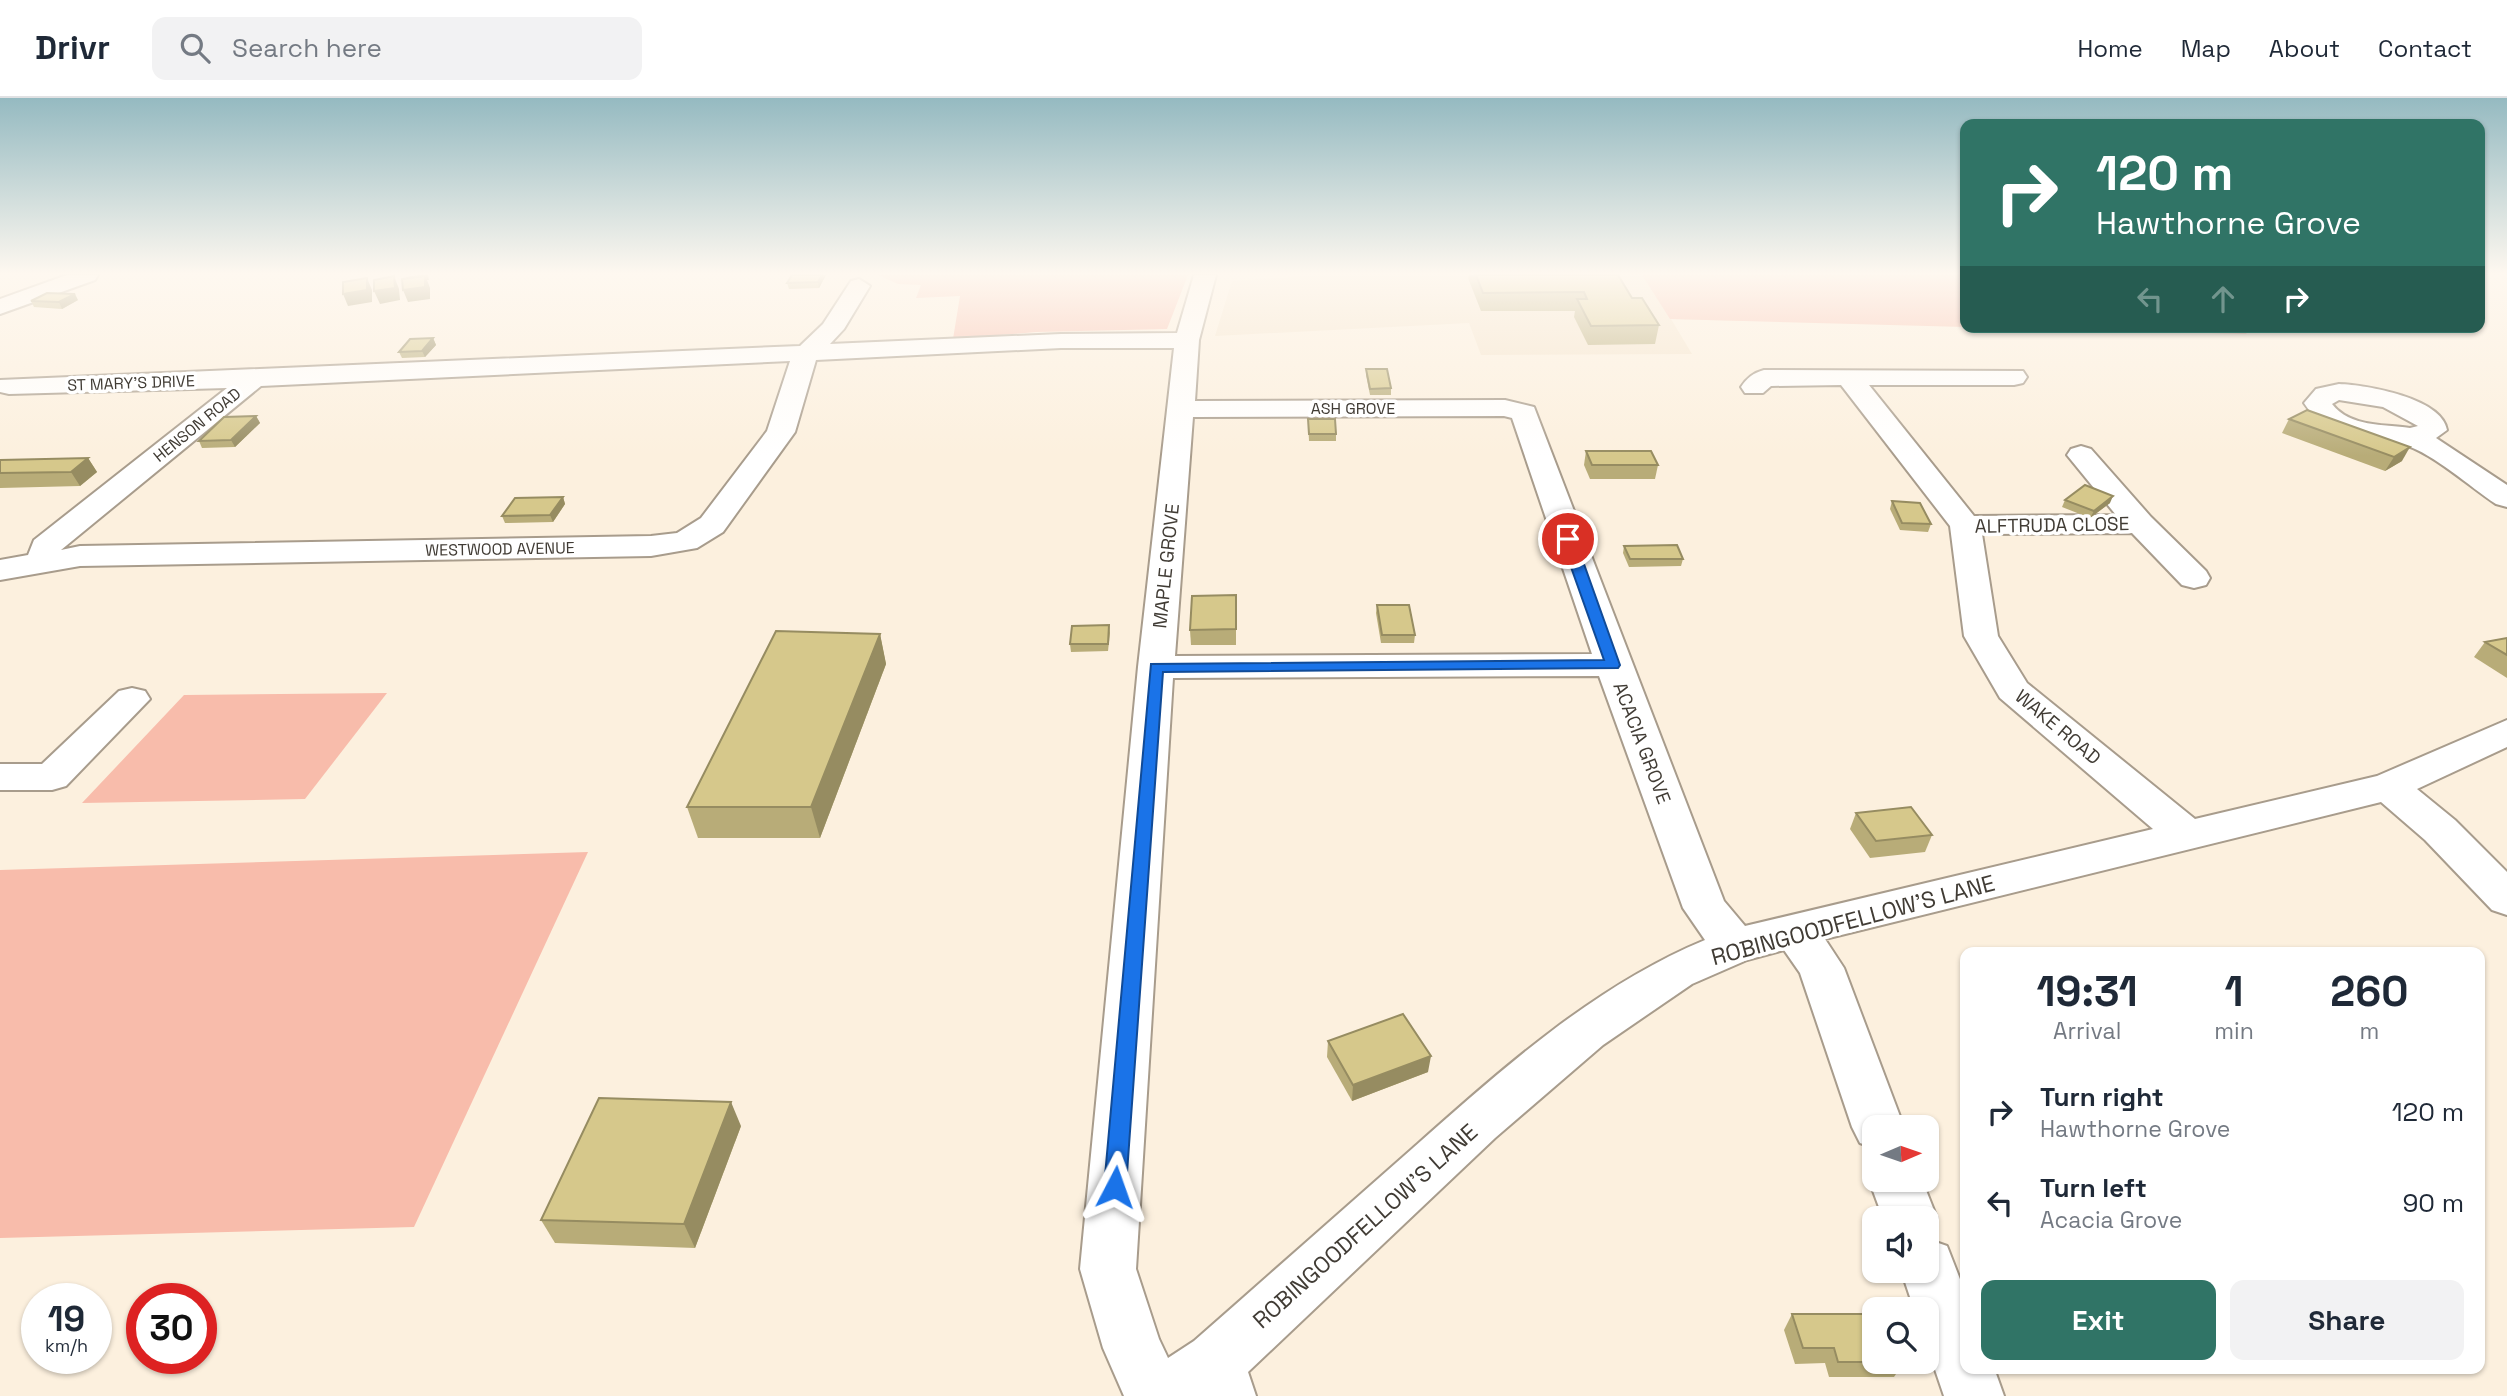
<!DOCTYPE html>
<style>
body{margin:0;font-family:"Space Grotesk",sans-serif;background:#f2f2f3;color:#1f2937;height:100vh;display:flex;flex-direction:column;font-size:26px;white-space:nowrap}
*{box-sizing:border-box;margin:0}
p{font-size:23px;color:#747a83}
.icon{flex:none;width:38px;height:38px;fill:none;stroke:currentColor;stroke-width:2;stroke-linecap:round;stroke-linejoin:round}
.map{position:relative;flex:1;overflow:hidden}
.drawer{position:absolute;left:1960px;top:849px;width:525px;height:427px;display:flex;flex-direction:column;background:#fff;border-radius:14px;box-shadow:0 2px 5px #0004}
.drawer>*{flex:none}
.top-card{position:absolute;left:1960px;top:21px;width:525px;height:214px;border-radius:14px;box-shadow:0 2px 5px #0004;background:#307466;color:#fff;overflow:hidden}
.needle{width:46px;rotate:88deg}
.tools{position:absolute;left:1862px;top:1017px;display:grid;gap:14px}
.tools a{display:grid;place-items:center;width:77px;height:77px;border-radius:14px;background:#fff;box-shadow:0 2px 5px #0004;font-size:35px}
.speed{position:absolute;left:21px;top:1185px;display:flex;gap:14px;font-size:35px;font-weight:700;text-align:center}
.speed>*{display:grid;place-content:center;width:91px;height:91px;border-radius:50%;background:#fff;box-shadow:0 2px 5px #0004;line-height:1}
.speed small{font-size:18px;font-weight:400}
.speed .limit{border:10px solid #d22;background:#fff;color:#111}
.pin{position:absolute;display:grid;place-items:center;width:60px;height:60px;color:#fff;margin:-30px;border:4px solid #fff;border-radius:50%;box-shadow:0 2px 7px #0007}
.me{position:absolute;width:77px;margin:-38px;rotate:4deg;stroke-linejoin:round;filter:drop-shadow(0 0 5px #0008)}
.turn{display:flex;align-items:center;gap:24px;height:147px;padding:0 21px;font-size:32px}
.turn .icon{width:91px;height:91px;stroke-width:2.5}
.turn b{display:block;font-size:49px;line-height:60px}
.lanes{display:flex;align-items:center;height:66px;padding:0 21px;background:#0003;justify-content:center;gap:35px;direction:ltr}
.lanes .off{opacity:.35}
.eta{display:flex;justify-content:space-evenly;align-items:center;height:119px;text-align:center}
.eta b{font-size:42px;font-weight:800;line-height:49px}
.action{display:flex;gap:14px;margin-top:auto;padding:14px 21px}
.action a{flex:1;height:80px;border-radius:14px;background:#307466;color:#fff;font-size:28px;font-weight:800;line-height:80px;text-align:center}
.action a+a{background:#f2f2f3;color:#1f2937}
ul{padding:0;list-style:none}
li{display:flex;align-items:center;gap:21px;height:91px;padding:0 21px}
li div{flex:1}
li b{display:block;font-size:26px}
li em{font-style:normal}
header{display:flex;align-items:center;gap:42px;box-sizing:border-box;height:98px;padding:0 35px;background:#fff;border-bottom:2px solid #e0e1e3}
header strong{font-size:33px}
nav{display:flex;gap:38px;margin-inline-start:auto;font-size:24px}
.search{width:490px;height:63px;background:#f2f2f3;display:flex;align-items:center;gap:18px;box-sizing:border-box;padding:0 24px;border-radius:14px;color:#747a83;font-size:26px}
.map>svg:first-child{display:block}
.built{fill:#f4e4cc}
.green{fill:#f8bcab}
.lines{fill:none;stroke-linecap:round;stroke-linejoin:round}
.street-casing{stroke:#a89c8c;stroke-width:4}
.secondary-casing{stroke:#a89c8c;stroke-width:4}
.street{fill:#fff;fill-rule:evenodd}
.secondary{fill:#fff;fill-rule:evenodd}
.wall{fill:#b8ac78}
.shaded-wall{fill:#968c61}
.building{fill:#d6c88b;stroke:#968c61;stroke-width:2}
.route{fill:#1a73e8;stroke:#114b97;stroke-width:2}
.labels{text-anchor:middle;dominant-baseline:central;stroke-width:7;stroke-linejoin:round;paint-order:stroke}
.far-street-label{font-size:16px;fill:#413c35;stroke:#fff}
.street-label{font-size:19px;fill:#413c35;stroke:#fff}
.near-street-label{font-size:23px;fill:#413c35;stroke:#fff}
</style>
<header>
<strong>Drivr</strong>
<div class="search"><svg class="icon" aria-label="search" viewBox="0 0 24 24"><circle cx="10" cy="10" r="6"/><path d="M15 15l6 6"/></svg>Search here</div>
<nav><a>Home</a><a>Map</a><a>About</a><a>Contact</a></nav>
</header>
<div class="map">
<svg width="2507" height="1298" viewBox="0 0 2507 1298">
<rect width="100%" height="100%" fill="#fcf0de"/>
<!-- built -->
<path class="built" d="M1322,177h385l35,46 -71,-2 21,35 -211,1 -12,-32 -254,13 17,-55z"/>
<!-- green -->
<g class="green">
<path d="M878,177h310l-21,54 -131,3 -83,7 7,-43 -44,2 5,-13 -23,-1z"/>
<path d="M1642,177h323v52l-295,-8z"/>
<path d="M1979,229h260l8,7z"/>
<path d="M387,595l-82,106 -223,4 102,-108z"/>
<path d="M588,754l-174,375 -414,11v-368z"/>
</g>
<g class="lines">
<!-- street casing -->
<g class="street-casing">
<g id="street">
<path d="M1194,177h22l-17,65 -4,61 310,-1 29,7 190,494 21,25 408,-97 -153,-131 -36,-62 -14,-110 -109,-141 -70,1 -8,7h-18l-4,-6c6,-9 12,-14 23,-17l259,1 4,6 -4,6 -9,2h-145l105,131 142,-1 -49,-60 4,-6 10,-3 10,3 60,68 55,54 4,7 -4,7 -12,3 -12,-3 -50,-52 -150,1 16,102 29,47 168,136 182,-43 130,-56v27l-90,42 38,31 52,52v43l-15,-5 -67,-70 -44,-38 -556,137 19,29 60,159h-30v21l-14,-5 -8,-16 -52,-154 -16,-23 -37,10 -55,24 -89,61 -108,93 -247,234 8,24h-132l-21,-48 -23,-79 58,-602 36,-319h-113l-245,12 -21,72 -72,100 -26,16 -46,8 -571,10 -80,14v-20l28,-5 6,-15 193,-152 -218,6 -9,-2v-12l800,-34 23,-22 28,-43 8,-2 11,7 -26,43 -14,15 231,-10 116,-1zM790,263l-23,70 -66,87 -24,15 -26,3 -571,10 -19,4 200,-164zM1504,318l8,2 80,236 -417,2 18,-239zM1599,578l84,232 22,32c-111,46 -203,129 -292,208 -73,64 -146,129 -219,193l-26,17 -9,-19 -23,-70 37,-591z"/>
<path d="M2339,286c28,1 103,14 108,46l-11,8 71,47v22l-11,-3c-26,-17 -62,-50 -91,-59 -44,-14 -70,4 -101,-42l12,-14zM2339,302l44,7 35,19 -8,2c-27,-4 -60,-1 -78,-24z"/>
<path d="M132,590l13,3 5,8 -84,87 -14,4h-52v-26h42l77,-73z"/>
<path d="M1874,1072v10h48l15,38 -8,17 -2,1v-18h-44l-14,-38z"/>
<path d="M1927,1141l20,7 18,46v76h29l10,28h-60l-17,-50v-37h-13l-13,-39h26z"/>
</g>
</g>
<!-- secondary casing -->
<g class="secondary-casing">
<path id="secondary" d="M67,177h31l-3,5 -95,34v-15z"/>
</g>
<!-- street -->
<use href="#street" class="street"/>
<!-- secondary -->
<use href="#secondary" class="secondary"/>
</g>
<!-- wall -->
<g class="wall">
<path d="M826,177l-7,13 -30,1 -2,-6z"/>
<path d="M1469,177h149l14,23 27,27 -4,19 -67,1 -14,-28 1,-6h-94l-13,-33z"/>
<path d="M78,202l-16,9 -28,-2 -3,-6z"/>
<path d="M433,240l3,7 -11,12 -23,1 -3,-6z"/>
<path d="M1366,271l25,19v7h-21l-4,-20z"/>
<path d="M2307,312l95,51 -17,10 -103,-38 7,-14z"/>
<path d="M256,318l4,7 -25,24 -33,1 -3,-7z"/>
<path d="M1308,321l28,15v7h-27z"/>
<path d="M1586,353l72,14 -3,14h-65l-6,-14z"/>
<path d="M88,360l9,14 -17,14 -80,2v-28z"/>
<path d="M563,399l2,7 -12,18 -48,1 -3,-7z"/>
<path d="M2065,402l45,3 -20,15 -28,-11z"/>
<path d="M1892,403l39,23 -3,8 -28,-2 -10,-21z"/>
<path d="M1624,448l59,13 -2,7 -52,1 -6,-14z"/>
<path d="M1236,497v50h-45l-1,-15z"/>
<path d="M1377,507l38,30 -1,8h-33l-5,-30z"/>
<path d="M1109,527l1,8 -2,18 -37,1 -1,-8z"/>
<path d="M880,536l6,30 -66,174h-122l-11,-31z"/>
<path d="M2507,540v40l-33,-21 11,-15z"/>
<path d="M1856,715l76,22 -7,17 -55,6 -20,-29z"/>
<path d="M1328,943l100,31 -76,29 -25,-44z"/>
<path d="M741,1028l-46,122 -140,-5 -14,-23z"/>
<path d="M1792,1216l112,48 -10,15h-65l-4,-14 -30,1 -11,-34z"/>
</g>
<!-- shaded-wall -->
<g class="shaded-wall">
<path d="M420,177h8l1,5h-2l3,8v11l-22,3 -5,-12 5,-7 -2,-6z"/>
<path d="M822,177h4l-7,13 -1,-6z"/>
<path d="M394,178l5,13 1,11 -20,4 -6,-13z"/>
<path d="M367,180l5,12v12l-24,4 -5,-12z"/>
<path d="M75,196l3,6 -16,9 -3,-7z"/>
<path d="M433,240l3,7 -11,12 -3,-6z"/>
<path d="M256,318l4,7 -25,24 -4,-7z"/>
<path d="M2410,349l-8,14 -17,10 9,-14z"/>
<path d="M88,360l9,14 -17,14 -9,-14z"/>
<path d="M2113,398l-3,7 -20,15 4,-7z"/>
<path d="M563,399l2,7 -12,18 -3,-7z"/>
<path d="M880,536l6,30 -66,174 -9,-31z"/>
<path d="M1431,958l-3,16 -76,29 1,-16z"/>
<path d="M731,1004l10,24 -46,122 -11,-24z"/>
</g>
<!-- building -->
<g class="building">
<path d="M792,177h30l-4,7 -31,1z"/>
<path d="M1476,177h142l14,23h10l17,27 -68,1 -14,-27h10l-3,-7 -101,1z"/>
<path d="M394,178l1,12 -21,3v-11z"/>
<path d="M425,178v11l-22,3 -1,-11z"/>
<path d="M367,180v12l-24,4v-12z"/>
<path d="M47,195l28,1 -16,8 -28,-1z"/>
<path d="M433,240l-11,13 -23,1 11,-13z"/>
<path d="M1366,271h21l4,19 -21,1z"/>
<path d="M2307,312l103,37 -16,10 -105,-38z"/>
<path d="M256,318l-25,24 -32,1 25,-24z"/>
<path d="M1308,321h27l1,15h-27z"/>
<path d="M1586,353h65l7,14h-66z"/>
<path d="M88,360l-17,14 -71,1v-13z"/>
<path d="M2085,387l28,11 -19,15 -29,-11z"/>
<path d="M563,399l-13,18 -48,1 13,-18z"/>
<path d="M1892,403l28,2 11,21 -29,-1z"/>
<path d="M1677,447l6,14h-53l-6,-13z"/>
<path d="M1236,497v34l-46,1 2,-34z"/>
<path d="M1377,507h32l6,30h-33z"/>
<path d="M1109,527l-1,19h-38l2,-18z"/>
<path d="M776,533l104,3 -69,173h-124z"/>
<path d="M2507,540v17l-22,-13z"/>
<path d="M1911,709l21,28 -56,6 -20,-28z"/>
<path d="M1403,916l28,42 -78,29 -25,-44z"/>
<path d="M599,1000l132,4 -47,122 -143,-4z"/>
<path d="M1792,1216h82v48h26h-62l-4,-14h-31z"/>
</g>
<!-- sky -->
<linearGradient id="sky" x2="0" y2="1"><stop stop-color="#95bac1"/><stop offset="0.49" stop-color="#fef8f0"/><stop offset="1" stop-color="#fef8f0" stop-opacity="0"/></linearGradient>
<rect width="2507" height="358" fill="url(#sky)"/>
<!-- route -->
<path class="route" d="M1568,437l7,4 45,126 -2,3 -455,4 -37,515 -3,7 -8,3 -8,-3 -3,-7 47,-523 453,-4 -43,-121z"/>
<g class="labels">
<!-- far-street labels -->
<g class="far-street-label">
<text transform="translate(131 285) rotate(-2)">ST MARY'S DRIVE</text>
<text x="1353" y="310">ASH GROVE</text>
<text transform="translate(197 327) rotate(-39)">HENSON ROAD</text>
<text transform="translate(500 451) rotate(-1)">WESTWOOD AVENUE</text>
</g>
<!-- street labels -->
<g class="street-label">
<text transform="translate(2052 427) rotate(-1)">ALFTRUDA CLOSE</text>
<text transform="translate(1166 468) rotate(-84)">MAPLE GROVE</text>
<text transform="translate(2058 629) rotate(40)">WAKE ROAD</text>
<text transform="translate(1642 645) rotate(69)">ACACIA GROVE</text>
</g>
<!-- near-street labels -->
<g class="near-street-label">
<text transform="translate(1853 822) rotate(-15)">ROBINGOODFELLOW'S LANE</text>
<text transform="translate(1365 1128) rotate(-42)">ROBINGOODFELLOW'S LANE</text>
</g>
</g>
</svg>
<div class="tools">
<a><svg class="needle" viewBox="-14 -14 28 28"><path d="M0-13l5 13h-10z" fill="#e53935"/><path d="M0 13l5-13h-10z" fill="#747a83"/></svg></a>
<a><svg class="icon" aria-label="sound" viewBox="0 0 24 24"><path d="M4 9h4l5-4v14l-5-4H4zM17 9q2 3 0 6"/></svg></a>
<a><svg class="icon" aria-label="search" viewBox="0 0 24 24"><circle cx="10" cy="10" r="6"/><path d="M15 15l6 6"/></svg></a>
</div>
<div class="speed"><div>19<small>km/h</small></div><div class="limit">30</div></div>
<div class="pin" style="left:1568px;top:441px;background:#d93025"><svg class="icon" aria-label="arrive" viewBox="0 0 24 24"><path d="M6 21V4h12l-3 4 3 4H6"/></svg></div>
<svg class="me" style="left:1115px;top:1089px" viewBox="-20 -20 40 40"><path d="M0-17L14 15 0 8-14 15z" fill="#1a73e8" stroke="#fff" stroke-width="4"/></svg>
<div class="top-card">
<div class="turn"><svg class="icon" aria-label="right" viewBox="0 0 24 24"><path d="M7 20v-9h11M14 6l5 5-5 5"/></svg><div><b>120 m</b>Hawthorne Grove</div></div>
<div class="lanes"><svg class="icon off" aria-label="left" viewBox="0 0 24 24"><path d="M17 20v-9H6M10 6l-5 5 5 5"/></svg><svg class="icon off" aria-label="ahead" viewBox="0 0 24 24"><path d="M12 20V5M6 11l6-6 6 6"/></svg><svg class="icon" aria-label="right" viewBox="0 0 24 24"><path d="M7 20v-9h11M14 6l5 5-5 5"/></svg></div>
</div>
<section class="drawer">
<div class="eta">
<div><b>19:31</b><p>Arrival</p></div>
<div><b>1</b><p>min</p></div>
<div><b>260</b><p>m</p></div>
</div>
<ul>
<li><svg class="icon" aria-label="right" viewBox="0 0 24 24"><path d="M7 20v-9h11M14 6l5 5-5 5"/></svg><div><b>Turn right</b><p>Hawthorne Grove</p></div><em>120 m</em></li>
<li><svg class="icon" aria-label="left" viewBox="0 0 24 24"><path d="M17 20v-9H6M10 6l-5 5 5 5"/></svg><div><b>Turn left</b><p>Acacia Grove</p></div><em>90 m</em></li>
</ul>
<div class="action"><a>Exit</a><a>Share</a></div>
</section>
</div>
